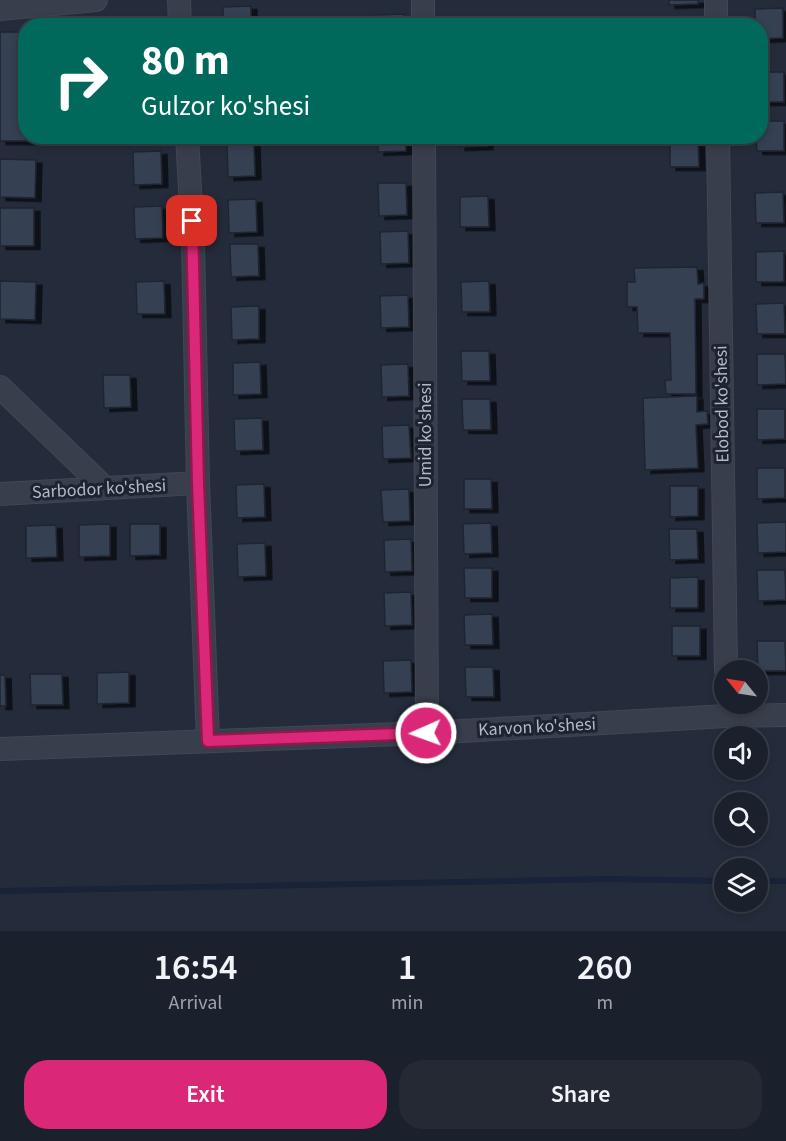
<!DOCTYPE html>
<style>
body{margin:0;font-family:"Source Sans 3",sans-serif;background:#242934;color:#f1f3f6;height:100vh;display:flex;flex-direction:column;font-size:22px;white-space:nowrap}
*{box-sizing:border-box;margin:0}
p{font-size:20px;color:#a0a3a9}
.icon{flex:none;width:33px;height:33px;fill:none;stroke:currentColor;stroke-width:2;stroke-linecap:round;stroke-linejoin:round}
.map{position:relative;height:931px;overflow:hidden}
.side{display:flex;flex-direction:column;background:#1b212c;flex:1}
.side>*{flex:none}
.guide{position:absolute;left:18px;top:18px;width:750px;height:126px;border-radius:24px;box-shadow:0 3px 9px #0003,0 0 0 2px #393e48;background:#00695c;color:#fff;overflow:hidden}
.needle{width:39px;rotate:300deg}
.tools{position:absolute;left:714px;top:660px;display:grid;gap:12px}
.tools a{display:grid;place-items:center;width:54px;height:54px;border-radius:50%;background:#1b212c;box-shadow:0 3px 9px #0003,0 0 0 2px #393e48;font-size:30px}
.pin{position:absolute;display:grid;place-items:center;width:51px;height:51px;color:#fff;margin:-26px;border-radius:12px;box-shadow:0 3px 9px #0006}
.me{position:absolute;width:66px;margin:-33px;rotate:268deg;stroke-linejoin:round;filter:drop-shadow(0 0 4px #0008)}
.turn{display:flex;align-items:center;gap:21px;height:126px;padding:0 24px;font-size:27px}
.turn .icon{width:78px;height:78px;stroke-width:2.5}
.turn b{display:block;font-size:42px;line-height:51px}
.eta{display:flex;justify-content:space-evenly;align-items:center;height:102px;text-align:center}
.eta b{font-size:36px;font-weight:600;line-height:42px}
.button{display:flex;gap:12px;margin-top:auto;padding:12px 24px}
.button a{flex:1;height:69px;border-radius:24px;background:#db2777;color:#fff;font-size:24px;font-weight:600;line-height:69px;text-align:center}
.button a+a{background:#242934;color:#f1f3f6}
.map>svg:first-child{display:block}
.lines{fill:none;stroke-linecap:round;stroke-linejoin:round}
.stream{stroke:#182238;stroke-width:6}
.building{fill:#364052;stroke:#1f2532;stroke-width:1.5;filter:url(#shadow)}
.minor-casing{stroke:#414754;stroke-width:24}
.minor{stroke:#383e4b;stroke-width:22}
.route-casing{stroke:#8e194d;stroke-width:15}
.route{stroke:#db2777;stroke-width:10}
.labels{text-anchor:middle;dominant-baseline:central;stroke-width:6;stroke-linejoin:round;paint-order:stroke}
.street-label{font-size:18px;fill:#b3b9c7;stroke:#1d2330}
</style>
<div class="map">
<svg width="786" height="931" viewBox="0 0 786 931">
<defs>
<filter id="shadow"><feDropShadow dx="6" dy="3.5" stdDeviation="0" flood-color="#0009"/></filter>
</defs>
<rect width="100%" height="100%" fill="#242c3b"/>
<g class="lines">
<!-- stream -->
<g class="stream">
<path d="M758,881h28"/>
<path d="M0,891l609,-12 115,2"/>
</g>
</g>
<!-- building -->
<g class="building">
<path d="M669,0h29v4l-29,1z"/>
<path d="M251,6v20h-28v-19z"/>
<path d="M783,8v30l-23,1v-13h-5v-17z"/>
<path d="M404,14v12h-27l-1,-11z"/>
<path d="M152,21l1,5h-49z"/>
<path d="M0,32h26v104h14v5h-40z"/>
<rect x="760" y="72" width="24" height="30"/>
<path d="M760,121h24v30h-27l-1,-15h4z"/>
<path d="M96,136h62l-61,6z"/>
<path d="M378,136h28v15l-28,1z"/>
<path d="M459,136h28v10l-28,1z"/>
<path d="M670,137h28l1,30h-29z"/>
<path d="M254,143l1,33 -27,1 -1,-33z"/>
<path d="M161,151l1,33 -28,1 -1,-33z"/>
<path d="M0,159l36,1 -1,38 -35,-1z"/>
<path d="M378,183h28l1,32 -28,1z"/>
<path d="M783,192l1,31h-28l-1,-30z"/>
<path d="M488,196l1,31h-29v-30z"/>
<path d="M256,199l1,33 -28,1 -1,-33z"/>
<path d="M162,206l1,32 -28,1 -1,-32z"/>
<rect x="0" y="208" width="34" height="38"/>
<path d="M408,231l1,32 -28,1 -1,-32z"/>
<path d="M230,244h28l1,32 -28,1z"/>
<path d="M784,251v31h-28v-30z"/>
<path d="M697,267l1,17 6,-1v16h-9l1,95h-30l-1,-14h6l-1,-47h-32l-1,-26h-10v-25h8l-1,-14z"/>
<path d="M0,281l36,1 -1,38 -35,-1z"/>
<path d="M164,281l1,33h-28l-1,-32z"/>
<path d="M489,281l1,31h-28l-1,-30z"/>
<path d="M408,295l1,32 -28,1 -1,-32z"/>
<path d="M784,303l1,31h-28l-1,-30z"/>
<path d="M259,306v33l-27,1 -1,-33z"/>
<path d="M461,351h28l1,30h-28z"/>
<path d="M757,354h28l1,30 -29,1z"/>
<path d="M260,362l1,32 -28,1v-32z"/>
<path d="M408,364l1,32 -27,1 -1,-32z"/>
<path d="M103,375h27l1,32 -27,1z"/>
<path d="M697,396v16l10,-1 1,13 -12,1 2,43 -53,2 -2,-72z"/>
<path d="M462,399h28l1,31h-28z"/>
<path d="M757,409h28v30l-28,1z"/>
<path d="M262,418l1,32 -28,1 -1,-32z"/>
<path d="M409,425l2,33 -28,1 -1,-33z"/>
<path d="M757,468h28v30l-28,1z"/>
<path d="M464,479h27l1,30h-28z"/>
<path d="M264,484l1,33 -28,1 -1,-33z"/>
<path d="M670,486h28v30l-28,1z"/>
<path d="M409,489l1,32 -27,1 -2,-32z"/>
<path d="M786,522v30l-28,1 -1,-30z"/>
<path d="M491,523l1,30 -28,1 -1,-30z"/>
<path d="M110,524v32l-31,1v-32z"/>
<path d="M130,524h30v31l-30,1z"/>
<path d="M56,525l1,32 -31,1v-32z"/>
<path d="M669,529h28l1,30 -28,1z"/>
<path d="M411,539l1,32 -27,1 -1,-32z"/>
<path d="M265,543l1,33 -28,1 -1,-33z"/>
<path d="M464,568h28v30h-27z"/>
<path d="M757,570h28l1,30 -28,1z"/>
<path d="M698,577v31h-28v-30z"/>
<path d="M411,592l1,33 -27,1 -1,-33z"/>
<path d="M492,614l1,31h-28l-1,-30z"/>
<rect x="672" y="626" width="28" height="30"/>
<path d="M757,641h28l1,30h-28z"/>
<path d="M411,660l1,32 -28,1 -1,-32z"/>
<path d="M465,667h28l1,30h-28z"/>
<path d="M129,672v31l-32,1v-31z"/>
<path d="M30,674h32l1,31h-32z"/>
<path d="M0,675h5l1,31h-6z"/>
</g>
<g class="lines">
<!-- minor casing -->
<g class="minor-casing">
<g id="minor">
<path d="M179,0l1,26"/>
<path d="M423,0v26"/>
<path d="M716,0v26"/>
<path d="M0,9l96,-9"/>
<path d="M187,136l6,106 5,241 10,258"/>
<path d="M424,136l3,597"/>
<path d="M718,136l8,534"/>
<path d="M0,387l105,101"/>
<path d="M0,494l198,-11"/>
<path d="M0,749l427,-16 299,-17 60,-1"/>
</g>
</g>
<!-- minor -->
<use href="#minor" class="minor"/>
</g>
<g class="lines">
<!-- route casing -->
<g class="route-casing">
<path id="route" d="M192,221l6,262 10,258 218,-8"/>
</g>
<!-- route -->
<use href="#route" class="route"/>
</g>
<g class="labels">
<!-- street labels -->
<g class="street-label">
<text transform="translate(722 404) rotate(-91)">Elobod ko'shesi</text>
<text transform="translate(425 435) rotate(-90)">Umid ko'shesi</text>
<text transform="translate(99 489) rotate(-3)">Sarbodor ko'shesi</text>
<text transform="translate(537 727) rotate(-3)">Karvon ko'shesi</text>
</g>
</g>
</svg>
<div class="tools">
<a><svg class="needle" viewBox="-14 -14 28 28"><path d="M0-13l5 13h-10z" fill="#e53935"/><path d="M0 13l5-13h-10z" fill="#a0a3a9"/></svg></a>
<a><svg class="icon" aria-label="sound" viewBox="0 0 24 24"><path d="M4 9h4l5-4v14l-5-4H4zM17 9q2 3 0 6"/></svg></a>
<a><svg class="icon" aria-label="search" viewBox="0 0 24 24"><circle cx="10" cy="10" r="6"/><path d="M15 15l6 6"/></svg></a>
<a><svg class="icon" aria-label="layers" viewBox="0 0 24 24"><path d="M12 4l9 5-9 5-9-5zM3 14l9 5 9-5"/></svg></a>
</div>
<div class="pin" style="left:192px;top:221px;background:#d93025"><svg class="icon" aria-label="arrive" viewBox="0 0 24 24"><path d="M6 21V4h12l-3 4 3 4H6"/></svg></div>
<svg class="me" style="left:426px;top:733px" viewBox="-20 -20 40 40"><circle r="17" fill="#db2777" stroke="#fff" stroke-width="3"/><path d="M0-11L8 9 0 5-8 9z" fill="#fff"/></svg>
<div class="guide">
<div class="turn"><svg class="icon" aria-label="right" viewBox="0 0 24 24"><path d="M7 20v-9h11M14 6l5 5-5 5"/></svg><div><b>80 m</b>Gulzor ko'shesi</div></div>
</div>
</div>
<section class="side">
<div class="eta">
<div><b>16:54</b><p>Arrival</p></div>
<div><b>1</b><p>min</p></div>
<div><b>260</b><p>m</p></div>
</div>
<div class="button"><a>Exit</a><a>Share</a></div>
</section>
